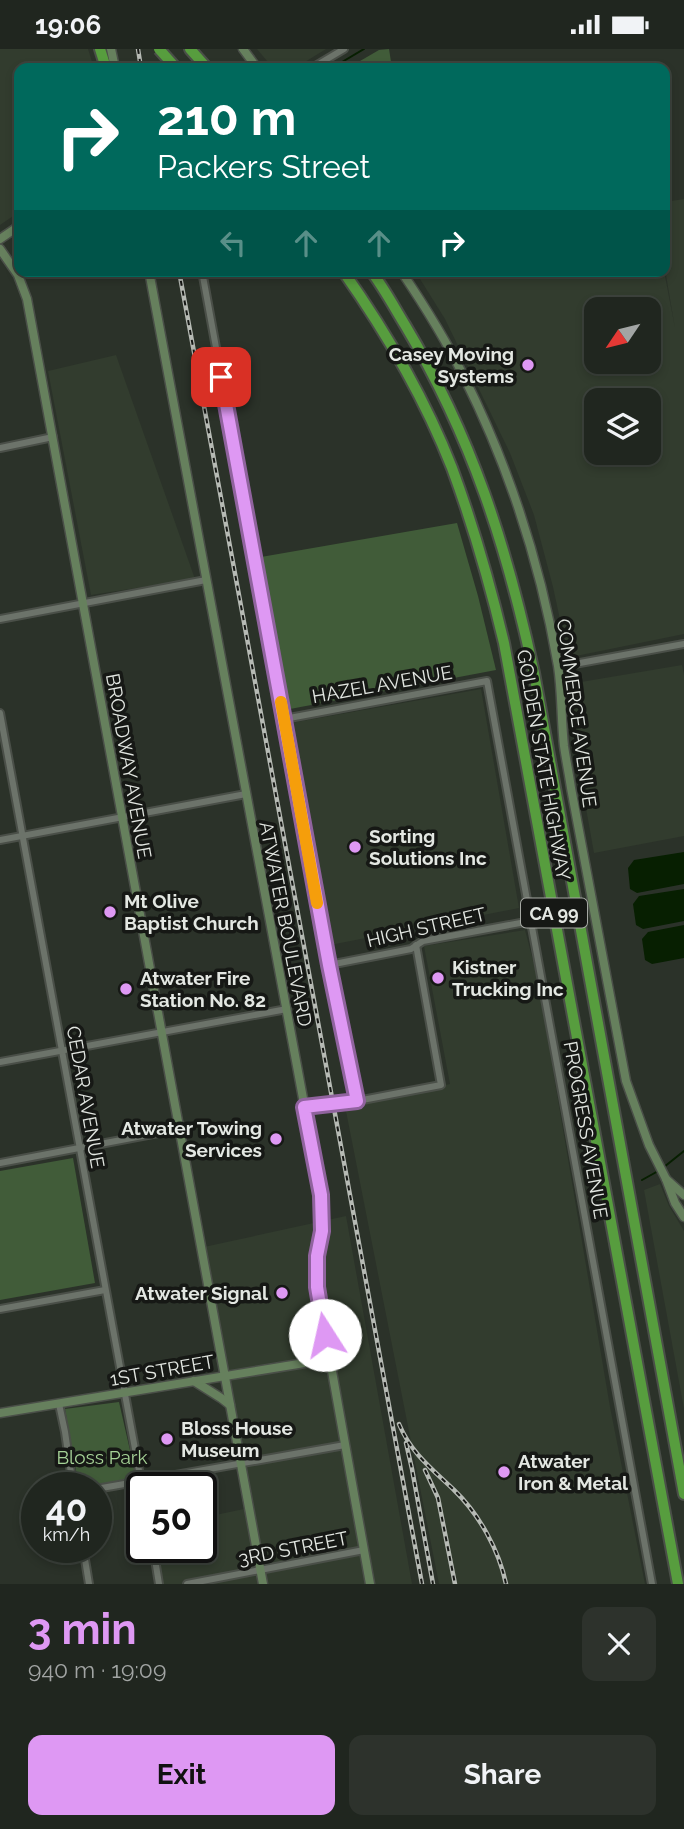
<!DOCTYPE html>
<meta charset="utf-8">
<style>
body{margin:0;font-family:Raleway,sans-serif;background:#2d322c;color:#f1f3f6;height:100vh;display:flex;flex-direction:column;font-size:26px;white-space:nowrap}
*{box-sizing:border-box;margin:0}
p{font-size:23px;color:#a2a5a4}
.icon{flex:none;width:38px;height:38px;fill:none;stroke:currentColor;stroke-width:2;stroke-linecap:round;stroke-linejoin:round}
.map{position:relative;height:1535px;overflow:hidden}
.sheet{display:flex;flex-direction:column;background:#20261f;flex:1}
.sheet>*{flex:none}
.guide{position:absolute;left:14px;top:14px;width:656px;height:214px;border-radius:14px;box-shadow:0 4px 10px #0003,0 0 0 2px #3d433d;background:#00695c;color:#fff;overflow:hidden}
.needle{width:46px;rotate:235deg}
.fabs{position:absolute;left:584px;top:248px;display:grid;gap:14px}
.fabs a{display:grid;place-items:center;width:77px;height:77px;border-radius:14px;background:#20261f;box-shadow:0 4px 10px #0003,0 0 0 2px #3d433d;font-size:35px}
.speed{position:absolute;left:21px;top:1423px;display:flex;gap:14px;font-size:35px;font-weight:700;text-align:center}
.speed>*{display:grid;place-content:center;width:91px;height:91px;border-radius:50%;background:#20261f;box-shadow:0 4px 10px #0003,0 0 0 2px #3d433d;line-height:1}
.speed small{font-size:18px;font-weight:400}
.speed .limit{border:4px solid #111;border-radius:10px;background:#fff;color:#111}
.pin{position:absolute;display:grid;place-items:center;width:60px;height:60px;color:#fff;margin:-30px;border-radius:14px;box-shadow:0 4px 10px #0006}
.me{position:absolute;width:77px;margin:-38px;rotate:350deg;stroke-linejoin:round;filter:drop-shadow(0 0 5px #0008)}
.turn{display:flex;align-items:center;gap:24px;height:147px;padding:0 28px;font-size:32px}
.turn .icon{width:91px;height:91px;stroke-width:2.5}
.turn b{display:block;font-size:49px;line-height:60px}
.lanes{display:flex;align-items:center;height:66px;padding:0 28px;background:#0003;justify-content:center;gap:35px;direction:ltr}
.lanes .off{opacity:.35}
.round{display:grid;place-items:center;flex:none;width:74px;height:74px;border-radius:14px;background:#2d322c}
.summary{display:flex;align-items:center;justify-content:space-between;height:119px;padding:0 28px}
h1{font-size:42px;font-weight:700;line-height:52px;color:#de98f3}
.button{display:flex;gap:14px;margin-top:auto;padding:14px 28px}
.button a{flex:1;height:80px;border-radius:14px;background:#de98f3;color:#111;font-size:28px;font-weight:700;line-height:80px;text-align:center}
.button a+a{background:#2d322c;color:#f1f3f6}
.status{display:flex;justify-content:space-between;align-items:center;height:49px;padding:0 35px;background:#20261f;direction:ltr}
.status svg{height:19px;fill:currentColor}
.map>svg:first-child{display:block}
.built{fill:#323c2e;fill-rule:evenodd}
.green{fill:#415c39}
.water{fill:#071f01}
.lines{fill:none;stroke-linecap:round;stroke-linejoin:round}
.stream{stroke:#071f01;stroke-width:2}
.street-casing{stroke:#4a4f48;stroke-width:10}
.secondary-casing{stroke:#4a4f48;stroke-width:11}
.highway-casing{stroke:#4a4f48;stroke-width:14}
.street{stroke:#6c736a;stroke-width:6}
.secondary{stroke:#66805d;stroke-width:8}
.highway{stroke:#579d3e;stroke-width:10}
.rail-casing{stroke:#b6bab4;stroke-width:4.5}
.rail{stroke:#161815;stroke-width:2;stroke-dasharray:5;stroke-linecap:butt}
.highway-bridge-casing{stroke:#4a4f48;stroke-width:14;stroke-linecap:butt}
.highway-bridge{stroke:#579d3e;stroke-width:10}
.route-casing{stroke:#90639e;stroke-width:18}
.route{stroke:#de98f3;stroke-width:12}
.slow{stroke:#f59e0b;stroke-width:12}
.poi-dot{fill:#de98f3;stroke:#161815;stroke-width:2.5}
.labels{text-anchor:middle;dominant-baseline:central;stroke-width:7;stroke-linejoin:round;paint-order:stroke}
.shield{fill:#161815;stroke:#a6a9a4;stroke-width:2}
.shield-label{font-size:18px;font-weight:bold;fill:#e3e7e2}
.poi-label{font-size:19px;font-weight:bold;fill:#e3e7e2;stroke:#161815;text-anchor:start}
.street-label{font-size:19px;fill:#e3e7e2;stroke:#161815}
.park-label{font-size:19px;fill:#a6d397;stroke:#161815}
</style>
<div class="status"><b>19:06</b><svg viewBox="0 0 49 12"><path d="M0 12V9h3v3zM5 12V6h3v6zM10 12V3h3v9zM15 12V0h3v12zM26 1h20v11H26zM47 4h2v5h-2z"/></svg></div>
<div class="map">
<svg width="684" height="1535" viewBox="0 0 684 1535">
<rect width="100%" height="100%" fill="#2b3229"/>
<!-- built -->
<g class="built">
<path d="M0,0h88l6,19h-75v144l-19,13z"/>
<path d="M257,0h69l-31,19h-22z"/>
<path d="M684,150v435l-113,23 -4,-5 -14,-65 -19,-72 -24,-62 -65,-134 -30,-48h249l11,57 -10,-59v-67zM597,261h52v52h-52zM597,352h52v52h-52z"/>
<path d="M116,306l79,224 -104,16 -43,-224z"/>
<path d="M682,616l2,10v161l-90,17 -20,-112 -5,-57z"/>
<path d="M481,640l38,219 -189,37 -39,-222z"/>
<path d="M525,881l12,46 73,431 35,177h-206l-94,-478 105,-22 -26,-138z"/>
<path d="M660,1135l9,22 15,25v178l-40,-219z"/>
<path d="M346,1167l66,368h-249l-7,-37h45v-12l3,-1 -3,-16 43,-9 -40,-262z"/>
</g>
<!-- green -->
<g class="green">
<path d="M389,0l3,19h-44l31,-18z"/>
<path d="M457,474l21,73 18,74 -206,39 -29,-152z"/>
<path d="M73,1109l22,125 -95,17v-129z"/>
<path d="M119,1353l18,79 -45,6h-13l-14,-78z"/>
</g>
<!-- water -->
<g class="water">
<path d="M684,803v32l-47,9 -7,-4 -2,-21 6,-8z"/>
<path d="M684,840v32l-41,8 -7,-4 -3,-21 6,-8z"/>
<path d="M684,876v33l-32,6 -7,-4 -3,-21 6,-7z"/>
</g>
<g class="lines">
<!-- stream -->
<g class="stream">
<path d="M332,19l32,-19"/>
<path d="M664,1118l20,-16"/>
<path d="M642,1131l18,-10"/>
</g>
<!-- street casing -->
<g class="street-casing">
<g id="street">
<path d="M312,19l32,-19"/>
<path d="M202,222l127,694 28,136"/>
<path d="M0,399l53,-11"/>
<path d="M0,570l206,-39"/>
<path d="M558,618l126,-23"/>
<path d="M0,664l142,774"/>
<path d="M284,670l203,-38 165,903"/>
<path d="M0,791l246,-46"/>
<path d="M329,916l82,-16 12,-8 108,-20"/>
<path d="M0,1013l287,-53"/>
<path d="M305,1058l52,-6 84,-16 -25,-140"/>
<path d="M0,1114l179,-34"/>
<path d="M0,1260l105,-19"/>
<path d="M59,1355l6,28 8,55"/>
<path d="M96,1440l249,-44"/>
<path d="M83,1498l6,37"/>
<path d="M153,1498l6,37"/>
<path d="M187,1535l177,-34"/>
</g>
</g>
<!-- secondary casing -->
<g class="secondary-casing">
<g id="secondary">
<path d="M111,0l4,19"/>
<path d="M243,0l14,19"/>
<path d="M0,190l19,-13"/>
<path d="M0,200l18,26 9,24 236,1285"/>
<path d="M149,222l172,924 1,36 -5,25v31l53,297"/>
<path d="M401,222c23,34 45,69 63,106 45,90 77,190 94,289 4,26 3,53 6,80 2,14 5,28 7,42l55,293 23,64 17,34 9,24 9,14"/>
<path d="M666,1130l18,16"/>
<path d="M194,1332l27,17 9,7"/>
<path d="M0,1364l329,-54"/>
</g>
</g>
<!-- highway casing -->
<g class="highway-casing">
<g id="highway">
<path d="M100,0l6,19"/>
<path d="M190,0l17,19"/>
<path d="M343,222c43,61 82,128 109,197 21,57 38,116 52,175l174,941"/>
<path d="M371,222c13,17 23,36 34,54 67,112 102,222 129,348l150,821"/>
</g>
</g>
<!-- street -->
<use href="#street" class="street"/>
<!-- secondary -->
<use href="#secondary" class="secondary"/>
<!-- highway -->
<use href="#highway" class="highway"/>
<!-- rail casing -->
<g class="rail-casing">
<g id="rail">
<path d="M138,0l3,19"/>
<path d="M179,222l243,1313"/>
<path d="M399,1375c12,29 33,45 55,66 25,24 45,60 52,94"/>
<path d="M406,1394l6,26 21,115"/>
<path d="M425,1421l13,28 17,86"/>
</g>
</g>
<!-- rail -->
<use href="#rail" class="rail"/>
<!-- highway-bridge casing -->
<g class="highway-bridge-casing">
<path id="highway-bridge" d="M159,0l17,19"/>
</g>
<!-- highway-bridge -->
<use href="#highway-bridge" class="highway-bridge"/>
</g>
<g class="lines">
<!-- route casing -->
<g class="route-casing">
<path id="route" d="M221,328l108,588 28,136 -53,6 17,88 1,36 -5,25v31l8,48"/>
</g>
<!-- route -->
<use href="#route" class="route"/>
<!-- slow -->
<path class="slow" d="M281,653l36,201"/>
</g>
<!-- markers -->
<g class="poi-dot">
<circle cx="528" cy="316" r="7"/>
<circle cx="355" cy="798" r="7"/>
<circle cx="110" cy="863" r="7"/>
<circle cx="438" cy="929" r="7"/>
<circle cx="126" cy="940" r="7"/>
<circle cx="276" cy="1090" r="7"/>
<circle cx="282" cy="1244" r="7"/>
<circle cx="167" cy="1390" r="7"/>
<circle cx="504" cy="1423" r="7"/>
</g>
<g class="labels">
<!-- shield labels -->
<rect class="shield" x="521" y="849.5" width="66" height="29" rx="5"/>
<g class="shield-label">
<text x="554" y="864">CA 99</text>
</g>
<!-- poi labels -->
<g class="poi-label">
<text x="514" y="305" text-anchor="end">Casey Moving<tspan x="514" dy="22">Systems</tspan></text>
<text x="369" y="787">Sorting<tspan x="369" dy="22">Solutions Inc</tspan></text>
<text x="124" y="852">Mt Olive<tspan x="124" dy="22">Baptist Church</tspan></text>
<text x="452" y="918">Kistner<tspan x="452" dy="22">Trucking Inc</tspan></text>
<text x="140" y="929">Atwater Fire<tspan x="140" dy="22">Station No. 82</tspan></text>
<text x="262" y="1079" text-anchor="end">Atwater Towing<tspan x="262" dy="22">Services</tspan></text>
<text x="268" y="1244" text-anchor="end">Atwater Signal</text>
<text x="181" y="1379">Bloss House<tspan x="181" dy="22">Museum</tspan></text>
<text x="518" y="1412">Atwater<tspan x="518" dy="22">Iron &amp; Metal</tspan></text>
</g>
<!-- street labels -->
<g class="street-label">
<text transform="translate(382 635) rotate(-10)">HAZEL AVENUE</text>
<text transform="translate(577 664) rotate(82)">COMMERCE AVENUE</text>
<text transform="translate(544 716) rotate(80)">GOLDEN STATE HIGHWAY</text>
<text transform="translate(129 717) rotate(80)">BROADWAY AVENUE</text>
<text transform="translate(286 875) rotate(79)">ATWATER BOULEVARD</text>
<text transform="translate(426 878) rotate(-13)">HIGH STREET</text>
<text transform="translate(86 1048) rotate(80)">CEDAR AVENUE</text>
<text transform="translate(586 1081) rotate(80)">PROGRESS AVENUE</text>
<text transform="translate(162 1321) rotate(-10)">1ST STREET</text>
<text transform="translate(293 1499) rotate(-11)">3RD STREET</text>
</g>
<!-- park labels -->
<g class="park-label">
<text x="102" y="1408">Bloss Park</text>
</g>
</g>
</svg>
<div class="fabs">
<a><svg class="needle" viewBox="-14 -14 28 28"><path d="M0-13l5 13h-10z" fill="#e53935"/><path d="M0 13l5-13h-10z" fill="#a2a5a4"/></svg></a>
<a><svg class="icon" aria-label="layers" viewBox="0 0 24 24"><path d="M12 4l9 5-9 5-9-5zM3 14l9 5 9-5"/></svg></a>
</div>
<div class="speed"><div>40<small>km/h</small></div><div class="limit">50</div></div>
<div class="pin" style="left:221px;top:328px;background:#d93025"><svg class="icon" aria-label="arrive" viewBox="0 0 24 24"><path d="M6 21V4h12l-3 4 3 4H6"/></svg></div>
<svg class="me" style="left:325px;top:1286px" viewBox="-20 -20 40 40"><circle r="19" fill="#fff"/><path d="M0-13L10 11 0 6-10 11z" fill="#de98f3"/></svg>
<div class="guide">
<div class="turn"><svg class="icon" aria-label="right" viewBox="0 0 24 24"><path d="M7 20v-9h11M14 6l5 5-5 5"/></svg><div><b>210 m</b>Packers Street</div></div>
<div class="lanes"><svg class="icon off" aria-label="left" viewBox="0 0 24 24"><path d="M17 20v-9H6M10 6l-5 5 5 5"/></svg><svg class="icon off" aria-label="ahead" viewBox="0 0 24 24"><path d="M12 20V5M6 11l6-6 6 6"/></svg><svg class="icon off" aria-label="ahead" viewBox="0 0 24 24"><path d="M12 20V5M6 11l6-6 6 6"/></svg><svg class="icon" aria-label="right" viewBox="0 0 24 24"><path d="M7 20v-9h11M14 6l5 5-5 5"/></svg></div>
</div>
</div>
<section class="sheet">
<div class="summary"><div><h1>3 min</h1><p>940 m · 19:09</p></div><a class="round"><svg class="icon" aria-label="close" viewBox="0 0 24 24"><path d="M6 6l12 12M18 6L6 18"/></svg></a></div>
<div class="button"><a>Exit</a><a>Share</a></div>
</section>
